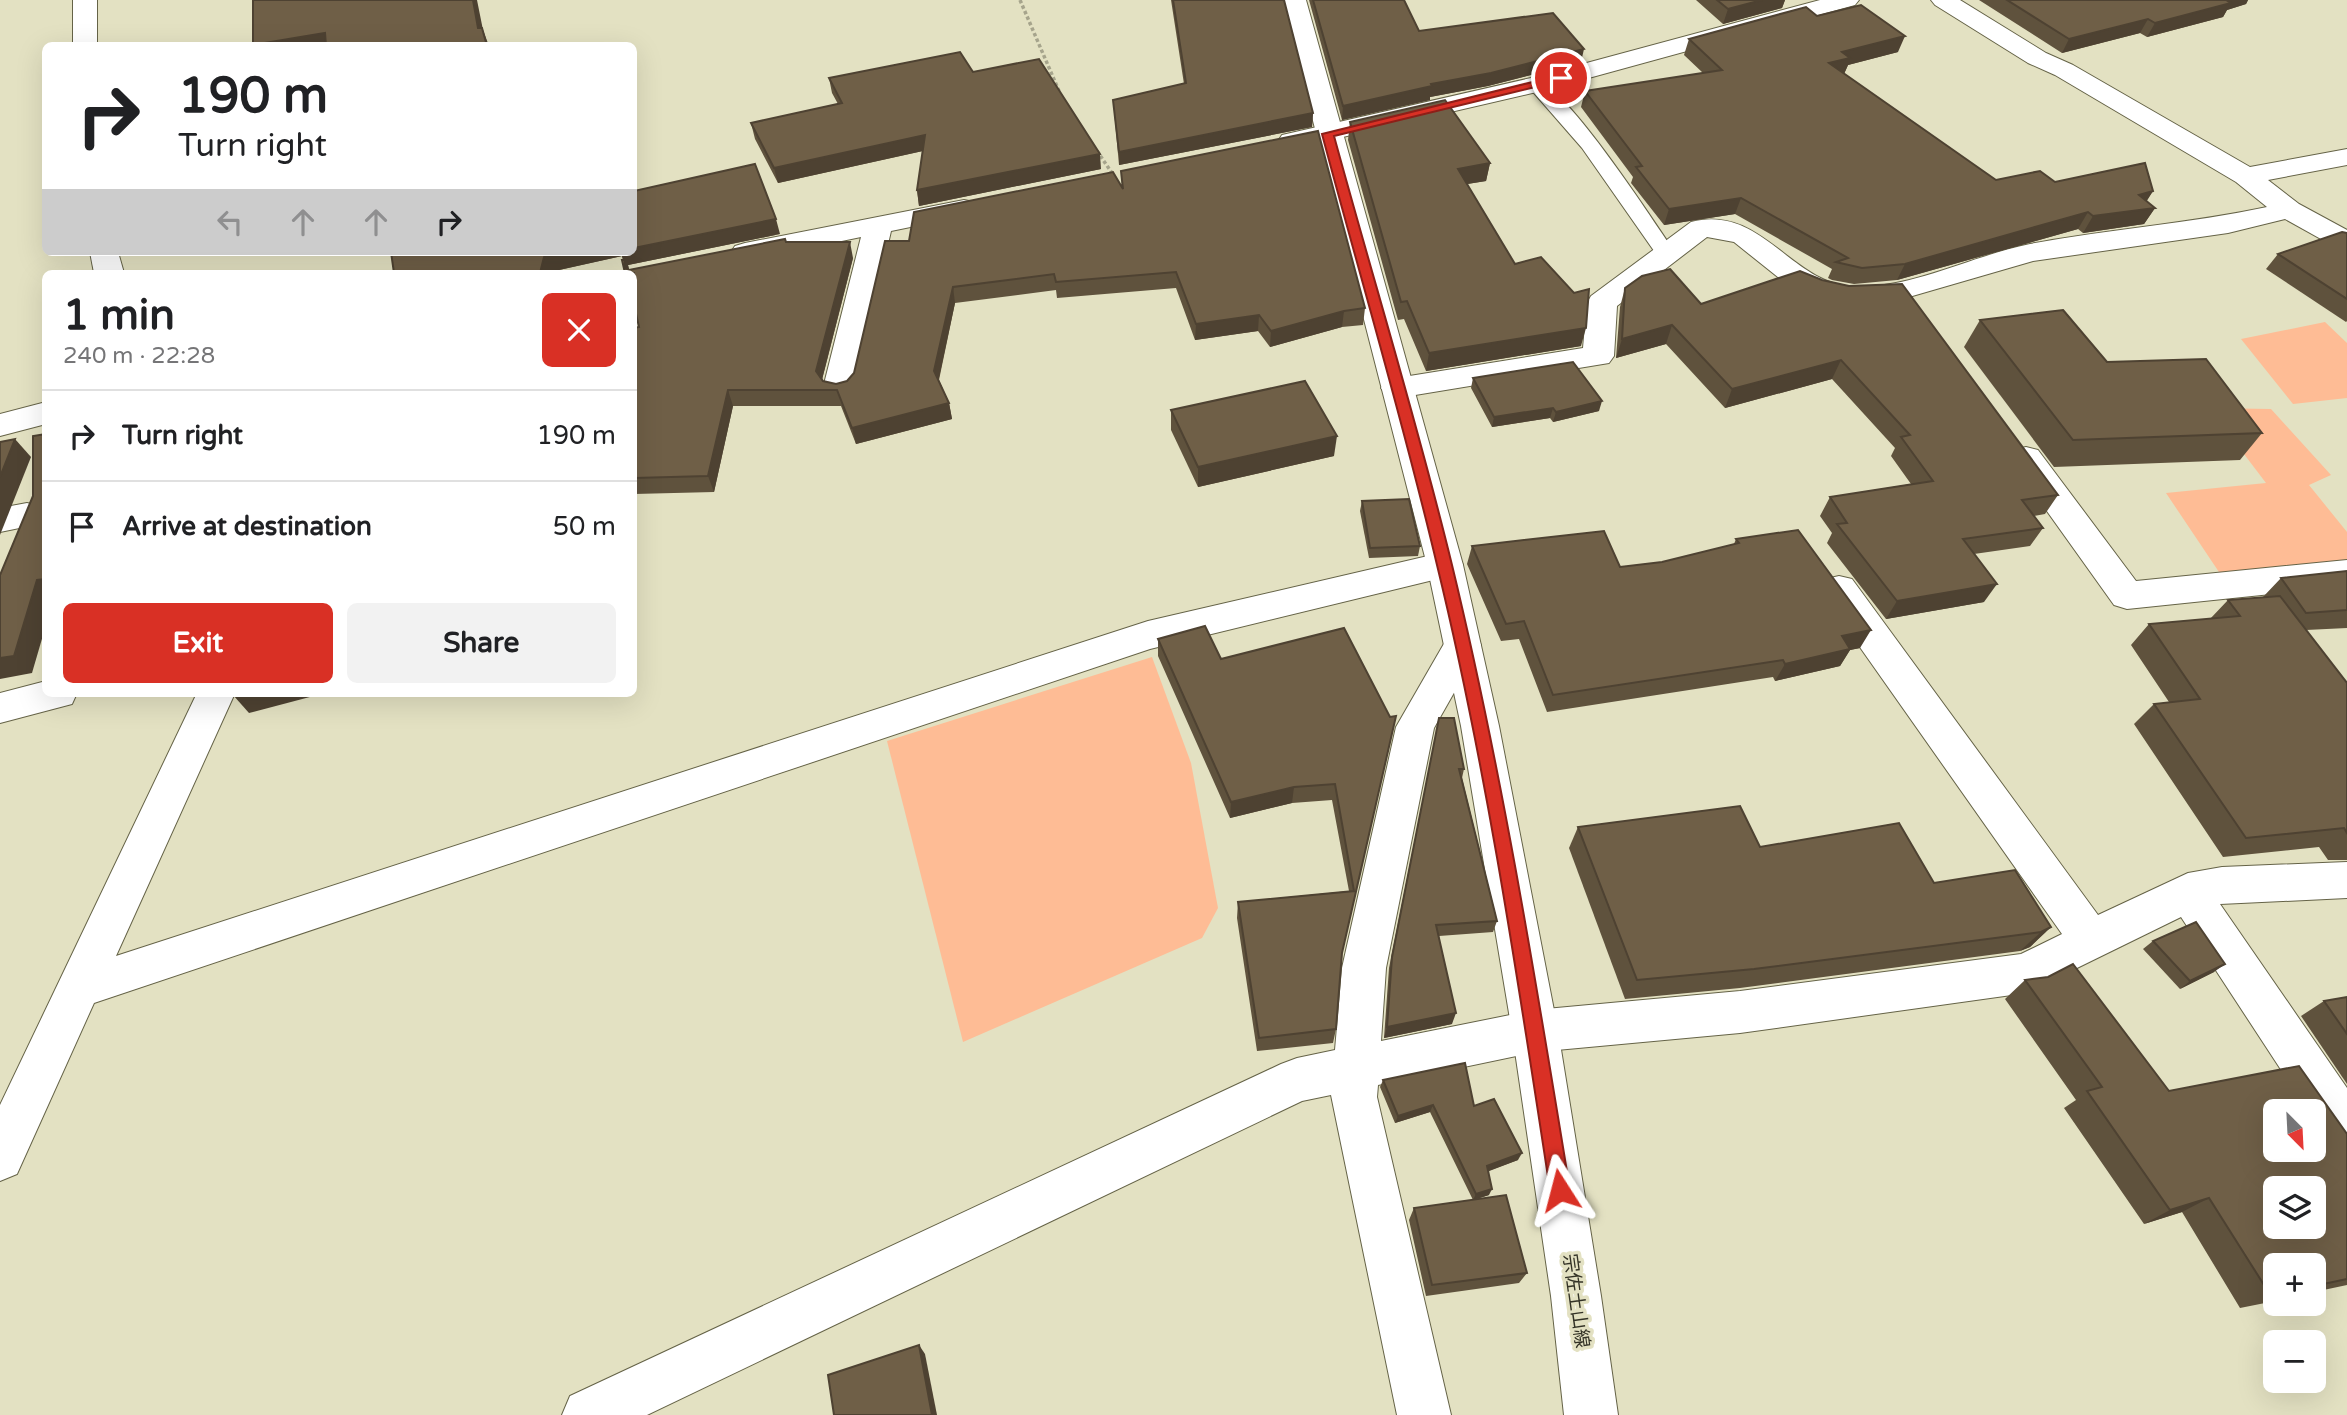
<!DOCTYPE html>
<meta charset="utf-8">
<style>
body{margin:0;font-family:"Varela Round","Noto Sans JP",sans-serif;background:#f2f2f2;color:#202124;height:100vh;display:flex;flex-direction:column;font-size:26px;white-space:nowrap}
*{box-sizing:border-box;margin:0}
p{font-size:23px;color:#757577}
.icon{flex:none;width:38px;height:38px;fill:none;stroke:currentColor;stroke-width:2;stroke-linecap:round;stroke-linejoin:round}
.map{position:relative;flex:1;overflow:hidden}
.drawer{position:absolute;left:42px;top:270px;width:595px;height:427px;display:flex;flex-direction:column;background:#fff;border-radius:10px;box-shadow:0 7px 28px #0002}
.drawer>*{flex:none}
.top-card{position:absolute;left:42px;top:42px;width:595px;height:214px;border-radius:10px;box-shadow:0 7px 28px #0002;background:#fff;color:#202124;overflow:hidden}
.needle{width:46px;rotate:156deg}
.controls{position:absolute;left:2263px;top:1099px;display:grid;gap:14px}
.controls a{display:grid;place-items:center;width:63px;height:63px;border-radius:10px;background:#fff;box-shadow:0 7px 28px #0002;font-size:35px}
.pin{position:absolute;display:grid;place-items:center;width:60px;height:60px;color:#fff;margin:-30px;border:4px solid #fff;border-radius:50%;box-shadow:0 2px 7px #0007}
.me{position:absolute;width:77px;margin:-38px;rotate:351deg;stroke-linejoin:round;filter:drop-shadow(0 0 5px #0008)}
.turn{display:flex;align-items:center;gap:24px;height:147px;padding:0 21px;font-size:32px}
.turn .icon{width:91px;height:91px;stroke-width:2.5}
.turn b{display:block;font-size:49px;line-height:60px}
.lanes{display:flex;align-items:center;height:66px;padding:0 21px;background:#0003;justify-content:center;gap:35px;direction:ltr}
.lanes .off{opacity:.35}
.round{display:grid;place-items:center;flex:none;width:74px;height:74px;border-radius:10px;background:#f2f2f2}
.overview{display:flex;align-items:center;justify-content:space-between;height:119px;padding:0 21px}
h1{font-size:42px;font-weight:700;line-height:52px}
.button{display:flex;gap:14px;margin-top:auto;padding:14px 21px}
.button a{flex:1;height:80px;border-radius:10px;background:#d93025;color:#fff;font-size:28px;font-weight:700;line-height:80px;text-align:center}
.button a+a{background:#f2f2f2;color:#202124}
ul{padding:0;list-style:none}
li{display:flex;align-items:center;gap:21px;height:91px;padding:0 21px;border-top:2px solid #e0e0e0}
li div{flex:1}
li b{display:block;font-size:26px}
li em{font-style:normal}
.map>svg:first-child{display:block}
.green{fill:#febc95}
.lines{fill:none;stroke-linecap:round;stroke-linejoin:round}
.lane-casing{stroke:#656347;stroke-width:2}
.street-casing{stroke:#656347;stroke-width:2}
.primary-casing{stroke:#656347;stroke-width:2}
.path{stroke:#a6a48c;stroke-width:3.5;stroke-dasharray:3.5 2.5;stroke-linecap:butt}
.lane{fill:#fff;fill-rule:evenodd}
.street{fill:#fff;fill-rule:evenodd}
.primary{fill:#fff;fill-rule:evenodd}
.wall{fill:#5f523d}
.shaded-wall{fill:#4e4232}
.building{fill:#6f5f47;stroke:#4e4232;stroke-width:2;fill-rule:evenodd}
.route{fill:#d93025;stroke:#8d1f18;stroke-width:2}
.labels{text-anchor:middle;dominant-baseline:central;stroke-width:7;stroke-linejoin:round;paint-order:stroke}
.street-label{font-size:19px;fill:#333226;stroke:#e3e1c2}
</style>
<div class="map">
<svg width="2347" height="1415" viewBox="0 0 2347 1415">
<rect width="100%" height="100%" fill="#e3e1c2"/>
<!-- green -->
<g class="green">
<path d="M2325,322l22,21v55l-54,6 -52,-65z"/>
<path d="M2209,408l62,1 60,66 -22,10 38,47v35l-126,8 -55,-82 100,-10z"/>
<path d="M1152,657l39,106 27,145 -16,30 -239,104 -76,-301z"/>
</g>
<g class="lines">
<!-- lane casing -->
<g class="lane-casing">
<path id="lane" d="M1536,80c31,7 118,142 140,174l-3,4h-14l-77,-110 -55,-63z"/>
</g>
<!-- street casing -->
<g class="street-casing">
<g id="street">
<rect x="73" y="0" width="24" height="46"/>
<path d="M1820,0h39l-4,5 -310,85 -254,59 -9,-2 -4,-6 4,-6 249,-57z"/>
<path d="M1931,0h29l86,53 27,12 177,102 97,-18v16l-79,15 31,24 48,26v21l-10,-3 -52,-29 -57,14 -195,28 -131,38 -48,6 -36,-8 -29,-11 -55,-44 -27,-5 -90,69 -3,50 -5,7 -212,35 -11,-3 -5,-7 5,-7 11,-3 186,-30 4,-45 4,-7 100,-74c71,-18 99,62 163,65 57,2 120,-32 176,-43 79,-15 159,-20 237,-37l-31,-25 -181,-107 -27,-12 -93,-58z"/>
<path d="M964,200l10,2 4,6 -4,6 -83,17 -36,157 -5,7 -11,3 -11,-3 -5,-7 38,-151 -116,24 -10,-3 -4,-6 4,-6 10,-3z"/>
<path d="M90,252h28l6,21h-30z"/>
<path d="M46,402v22l-46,12v-22z"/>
<path d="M2026,447l12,3 98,131 211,-21v26l-220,23 -13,-4 -105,-147 5,-8z"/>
<path d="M27,503l12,3 5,9 -5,9 -39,8v-24z"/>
<path d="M1445,552l13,4 5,9 -5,9 -308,75 -1056,354 -77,171 -17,7v-76l197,-412h38l-119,263 1032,-335z"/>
<path d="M1839,576l13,3 246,336 90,-42 34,-6 125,-5v36l-127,6 127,184v64c-17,-7 -33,-21 -33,-41h-6l-127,-194 -155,76 -286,40 -205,19 -157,33 -1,12 74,318h-54l-66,-320 -29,6 -655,314h-85l8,-19 711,-332 16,-6 38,-8 7,-82 54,-241 53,-92 13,-4 13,4 6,10 -47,83 -48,240 -5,73 154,-31 205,-19 281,-37 41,-20 -236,-335 -5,-10 5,-10z"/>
<path d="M46,681v12h31l-5,11 -72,19v-30z"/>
</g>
</g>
<!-- primary casing -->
<g class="primary-casing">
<path id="primary" d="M1282,0h24l157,565 36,161 59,305 43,265 17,119h-54l-13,-119 -39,-265 -51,-305 -34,-161z"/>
</g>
<!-- path -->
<g class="path">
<path d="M1020,0l39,91"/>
<path d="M1097,151l17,25"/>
</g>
<!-- lane -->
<use href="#lane" class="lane"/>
<!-- street -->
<use href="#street" class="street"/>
<!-- primary -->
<use href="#primary" class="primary"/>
</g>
<!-- wall -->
<g class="wall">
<path d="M1171,0h113l29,113 -1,14 -193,38 -6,-65 71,-16z"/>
<path d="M1309,0h95l15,31 162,31 -93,24 -58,11v3l-88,20z"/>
<path d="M1696,0h89l-3,8 -59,16z"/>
<path d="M1979,0h269l-2,4 -19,6 -4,7 -76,20 -7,-4 -78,20z"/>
<path d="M1817,16l81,36 -50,13 -4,9 152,106 59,2 98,9 -7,10 9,7 -11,16 -61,9 -5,-4 -181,51 -43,4 -22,-4 -4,-2 4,-9 -97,-55 -71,11 -33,-42 2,-6 -52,-70 4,-16 118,-18 -19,-18 5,-16z"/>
<path d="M973,72l128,97 -182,37 -2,-16 6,-39 -145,32 -23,-44 -4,-16 87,-19 -6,-11 -3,-15z"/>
<path d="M1350,122l140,41 -4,18 -19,3 48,80 66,82 -155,25 -22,-52 -6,1 -50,-180z"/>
<path d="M1121,171l244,137 -2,17 -21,2 -72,20 -12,-16 -63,9 -19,-52 -119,10 -1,-8 -101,13 -16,77 10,23 3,16 -96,25 -15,-38h-108l-19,86 -80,2v-166l5,-1 -17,-71 -72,16v1h-156l386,-39 -152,31 1,5 157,-28 67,16 -31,122 1,1 13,3 11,-3 7,-8 55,-132 213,-55z"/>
<path d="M2347,233v88l-1,1 -80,-53 12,-15z"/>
<path d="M1800,271l258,224 -13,19 -11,2 9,12 -13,18 -56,8 10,48 -98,17 -59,-76 5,-10 -12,-17 10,-19 81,-13 -20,-28 4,-8 -63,-69 -107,29 -59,-64 -50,14 4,-51 5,-19 76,16z"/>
<path d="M1980,320l127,42 155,71 -22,27 -186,7 -90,-120z"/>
<path d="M1473,378l126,33 -46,11 -3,-4 -58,9 -21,-39z"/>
<path d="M1171,410l163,46 -136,31 -27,-57z"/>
<path d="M1362,501l58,45 -2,10 -49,2 -9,-47z"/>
<path d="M1736,539l124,109 -10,2 -10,16 -65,15 -2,-4 -226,35 -28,-73 -18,2 -34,-77 5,-18 148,21 42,-5 72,-18z"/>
<path d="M2347,571v57l-41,2 41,53v177h-19l-9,-13 -96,10 -89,-133 20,-20 15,-2 -38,-57 18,-21 61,-5 18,-19 35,-3 18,-19z"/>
<path d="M1158,639l232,78 -48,237 -6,75 -3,14 -76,8 -20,-133 1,-16 111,-11 -17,-91 -40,3 -62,15 -72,-162z"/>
<path d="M1439,718l25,51 -2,9 35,143 -4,11 -54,4 13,88 -68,14 5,-70z"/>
<path d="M1578,827l182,20 174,36 117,44 -21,20 -10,4 -280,37 -115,11 -56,-151z"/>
<path d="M2153,941l61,31 -34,17 -37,-40z"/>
<path d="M2025,980l144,111 178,43v151l-33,7v-27h-39v36l-35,7 -58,-96 -38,12 -80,-116 12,-8 -71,-101z"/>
<path d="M2347,997v87l-46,-68 23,-15z"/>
<path d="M1383,1080l91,26 44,54 -30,11 1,24 -12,4 50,74 -8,10 -93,13 -17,-76 5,-12 59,-8 -43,-88 -35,11 -15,-36z"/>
</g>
<!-- shaded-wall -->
<g class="shaded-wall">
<path d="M473,0h4l6,30 6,16h-2l-9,-18z"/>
<path d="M1762,0h23l-3,8 -59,16 5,-15z"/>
<path d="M2224,0h24l-2,4 -19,6 -4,7 -76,20 8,-14z"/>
<path d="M2148,19l-8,14 -78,20 7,-14z"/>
<path d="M325,33l6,13 -78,-1z"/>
<path d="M1905,36l-7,16 -50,13 -4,9 -15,-11 13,-11z"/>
<path d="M1584,49l-3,13 -93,24 -58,11v3l-88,20 1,-14 88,-22z"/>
<path d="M1313,113l-1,14 -193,38v-13z"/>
<path d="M925,135l2,15 -149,33 -4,-15z"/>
<path d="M1100,154l1,15 -182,37 -2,-16z"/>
<path d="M1490,163l-4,18 -31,5 3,-17z"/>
<path d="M2153,191l-10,16 12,1 -11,16 -61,9 10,-17 46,-21z"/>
<path d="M1741,198l-6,16 -71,11 5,-16z"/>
<path d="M2088,212l-10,17 -181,51 8,-16z"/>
<path d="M776,219l4,15 -152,31 2,8h-3l-5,-17 -72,16v1h-10l4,-16 23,-5h67v-4z"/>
<path d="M850,242l3,16 -33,129 -4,-16z"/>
<path d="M953,287l2,16 -18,84 -3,-16z"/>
<path d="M1344,311l-2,16 -72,20 1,-16z"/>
<path d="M1259,315l-1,16 -63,9 1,-16z"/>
<path d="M1672,325l-6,19 -50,14 6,-19z"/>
<path d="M1586,328l-5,18 -155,25 3,-18z"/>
<path d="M1841,360l-9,19 -107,29 7,-19z"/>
<path d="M728,390l5,16 -19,86 -6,-16z"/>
<path d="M1602,401l-3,10 -46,11 3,-10z"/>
<path d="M949,403l3,16 -96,25 -4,-16z"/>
<path d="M1553,408l-3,10 -58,9 2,-10z"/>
<path d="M1337,436l-3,20 -136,31v-20z"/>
<path d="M15,439l16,18 -31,78v-58z"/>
<path d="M46,579v46l-14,48 -32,6v-21l37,-78z"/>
<path d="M1997,584l-13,18 -98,17 11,-18z"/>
<path d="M1871,630l-11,18 -10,2 -10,16 -65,15 10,-17 57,-28z"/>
<path d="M240,693h85l-76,20 -16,-18z"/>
<path d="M1294,787l-2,16 -62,15 1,-16z"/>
<path d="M2051,927l-21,20 -10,4 21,-19z"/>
<path d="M2225,964l-11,8 -34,17 10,-8z"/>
<path d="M1456,1013l-4,11 -68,14 3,-11z"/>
<path d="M1433,1105l-3,7 -35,11 3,-7z"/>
<path d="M1522,1153l-4,7 -34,13 3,-7z"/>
<path d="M1492,1189l-3,6 -16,5 3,-6z"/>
<path d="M2209,1198l-27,14 -38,12 26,-14z"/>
<path d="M919,1345l6,9 12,61h-5z"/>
</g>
<!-- building -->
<g class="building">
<path d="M253,0h220l5,28h4l5,18h-161l-1,-13 -72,12z"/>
<path d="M1173,0h111l29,113 -194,39 -6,-52 73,-17z"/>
<path d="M1313,0h91l15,31 134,-18 31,36 -93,24 -60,11 1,2 -89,20z"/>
<path d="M1717,0h45l-34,9z"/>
<path d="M2007,0h219l5,3 -76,20 -7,-4 -79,20z"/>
<path d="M1861,5l44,31 -63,16 8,6 -21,5 167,117 44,-9 15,11 90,-19 8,28 -14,4 16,13 -62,8 -5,-4 -183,52 -43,4 -22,-5 -4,-1 12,-4 -107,-60 -72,11 -33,-42 6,-1 -57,-75 137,-21 -33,-31 117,-32 11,9z"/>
<path d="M960,52l13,20 66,-13 61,95 -183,36 8,-55 -151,33 -23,-45 91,-20 -13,-25z"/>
<path d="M1445,100l45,63 -32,6 57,95 26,-7 33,36 15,-4 -3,39 -157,25 -22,-52 -6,1 -51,-180z"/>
<path d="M1318,131l47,177 -21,3 -73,20 -12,-16 -63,9 -20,-52 -120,10 -2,-8 -101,13 -19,84 15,32 -97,25 -15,-38h-109l-20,86 -74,2v-150l5,-1 -5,-22v-32h-9l-3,-13h3v8l4,2 156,-31 1,3h64l-34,129 7,10 13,3 11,-3 7,-8 31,-132h24l5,-29 199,-40 10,17 -2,-18z"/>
<path d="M755,164l21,55 -142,29v-57z"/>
<path d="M2342,232l5,1v66l-69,-45z"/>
<path d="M391,252h176l-23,5 -4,16h-146z"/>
<path d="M1670,269l31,35 99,-33 22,9 27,6 53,-2 156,211 -36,5 21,28 -80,11 34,45 -100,17 -60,-77 10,-1 -17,-26 103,-16 -32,-44 9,-2 -69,-75 -109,29 -60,-64 -50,14 3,-51 17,-12z"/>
<path d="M2063,310l44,52 99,-3 56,74 -189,7 -93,-120z"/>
<path d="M1573,362l29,39 -46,11 -3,-4 -59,9 -21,-39z"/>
<path d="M1305,381l32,55 -139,31 -27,-57z"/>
<path d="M46,434v145l-9,1 -23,76 -14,2v-83l33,-79v-60z"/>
<path d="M15,439l-15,38v-35z"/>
<path d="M1409,499l11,47 -50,2 -8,-47z"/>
<path d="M1798,530l73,100 -29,6 8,13 -65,15 -2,-4 -230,35 -29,-74 -18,3 -34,-78 132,-15 16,36 42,-5 77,-19 -3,-4z"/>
<path d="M2347,571v39l-41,3 -25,-35z"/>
<path d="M2280,596l67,87v150l-3,-5 -98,10 -92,-134 46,-5 -51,-75 91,-8 -12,-16z"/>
<path d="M1205,626l16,33 123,-31 46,89 6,-1 -54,237 -6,76 -77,9 -21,-136 116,-11 -19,-107 -41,3 -63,15 -73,-163z"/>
<path d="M1439,718h15l10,51h-5l38,152 -61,4 20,88 -69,14 5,-70z"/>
<path d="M1740,806l20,41 139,-24 35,60 81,-13 36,57 -10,5 -287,37 -117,11 -59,-153z"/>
<path d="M2196,922l29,42 -35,17 -37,-40z"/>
<path d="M2073,964l96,127 130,-25 48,68v145l-33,7v-21h-39v30l-4,1 -62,-98 -39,12 -83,-119 15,-4 -77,-107 23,-3zM2275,1111h39v39h-39zM2275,1188h39v39h-39z"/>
<path d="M2347,997v37l-23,-33z"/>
<path d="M1465,1063l9,43 20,-7 28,54 -35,13 5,23 -16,5 -43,-89 -35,11 -15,-36z"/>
<path d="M1506,1195l21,78 -95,12 -18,-77z"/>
<path d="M919,1345l13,70h-98l-6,-40z"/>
</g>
<!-- route -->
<path class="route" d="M1561,75l3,1v4l-230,56c39,143 83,285 118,429 50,206 84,417 118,625l-3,7 -7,3 -8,-3 -2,-7c-32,-209 -63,-420 -113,-625 -34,-145 -77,-288 -115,-431z"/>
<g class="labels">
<!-- street labels -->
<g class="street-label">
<text transform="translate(1576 1301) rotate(82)">宗佐土山線</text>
</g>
</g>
</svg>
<div class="controls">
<a><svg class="needle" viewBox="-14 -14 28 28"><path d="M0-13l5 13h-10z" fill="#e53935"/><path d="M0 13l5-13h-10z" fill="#757577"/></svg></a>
<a><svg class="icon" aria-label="layers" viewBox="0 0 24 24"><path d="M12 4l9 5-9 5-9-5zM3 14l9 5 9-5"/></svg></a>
<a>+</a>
<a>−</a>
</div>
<div class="pin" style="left:1561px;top:78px;background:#d93025"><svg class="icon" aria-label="arrive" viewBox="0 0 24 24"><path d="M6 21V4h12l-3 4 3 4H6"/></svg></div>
<svg class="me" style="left:1560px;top:1190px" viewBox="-20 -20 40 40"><path d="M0-17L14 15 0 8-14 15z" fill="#d93025" stroke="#fff" stroke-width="4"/></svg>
<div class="top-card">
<div class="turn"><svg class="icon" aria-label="right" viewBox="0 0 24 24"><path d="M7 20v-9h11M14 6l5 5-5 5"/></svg><div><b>190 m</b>Turn right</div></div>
<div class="lanes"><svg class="icon off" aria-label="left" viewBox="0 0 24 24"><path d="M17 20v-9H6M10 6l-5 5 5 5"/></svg><svg class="icon off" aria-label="ahead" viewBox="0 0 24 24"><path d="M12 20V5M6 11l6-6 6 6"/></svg><svg class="icon off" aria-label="ahead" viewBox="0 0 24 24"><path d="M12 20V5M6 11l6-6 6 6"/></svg><svg class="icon" aria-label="right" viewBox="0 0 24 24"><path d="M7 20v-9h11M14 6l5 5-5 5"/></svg></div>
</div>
<section class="drawer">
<div class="overview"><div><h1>1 min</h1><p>240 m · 22:28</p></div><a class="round" style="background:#d93025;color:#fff"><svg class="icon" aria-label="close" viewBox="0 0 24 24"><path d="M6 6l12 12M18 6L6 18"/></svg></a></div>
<ul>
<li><svg class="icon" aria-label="right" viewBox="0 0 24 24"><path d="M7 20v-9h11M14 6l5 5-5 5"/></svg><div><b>Turn right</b></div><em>190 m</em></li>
<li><svg class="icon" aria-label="arrive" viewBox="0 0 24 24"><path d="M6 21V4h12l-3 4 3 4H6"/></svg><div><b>Arrive at destination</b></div><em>50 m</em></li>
</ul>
<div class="button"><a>Exit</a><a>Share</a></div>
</section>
</div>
